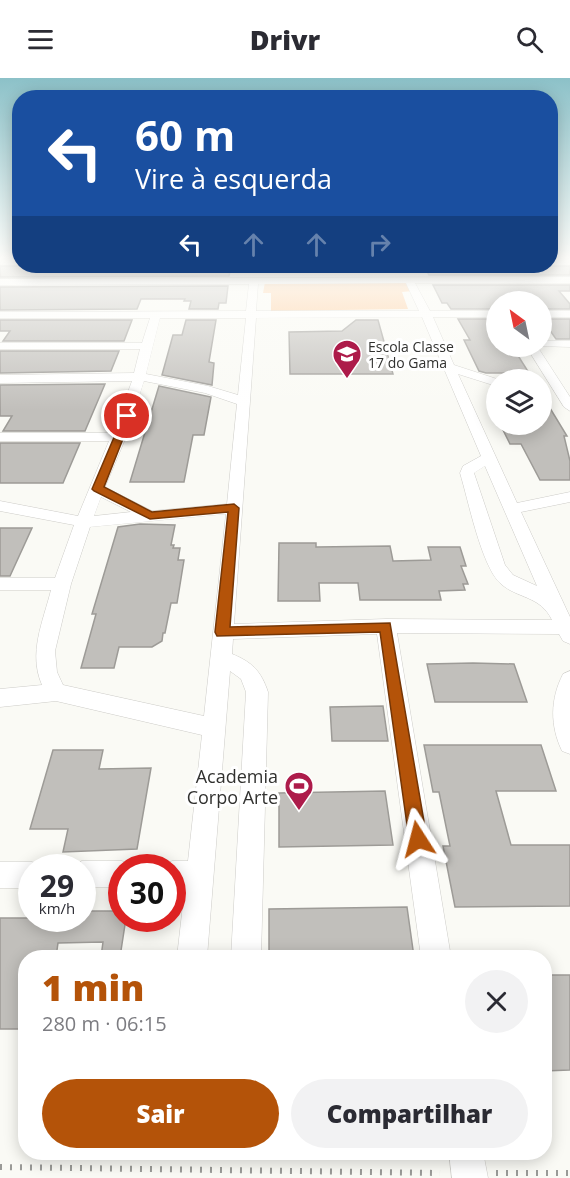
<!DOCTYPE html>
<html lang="pt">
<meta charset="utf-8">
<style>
body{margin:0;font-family:"Open Sans",sans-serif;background:#f2f2f3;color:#2b2b33;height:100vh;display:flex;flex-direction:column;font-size:22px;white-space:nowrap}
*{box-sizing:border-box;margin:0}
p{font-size:20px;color:#7c7c81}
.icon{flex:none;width:33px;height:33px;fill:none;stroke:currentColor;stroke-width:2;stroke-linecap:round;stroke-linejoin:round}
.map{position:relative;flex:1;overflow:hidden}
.side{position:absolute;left:18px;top:872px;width:534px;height:210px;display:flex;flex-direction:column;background:#fff;border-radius:24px;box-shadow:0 3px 15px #0003}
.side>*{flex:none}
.guide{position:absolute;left:12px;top:12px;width:546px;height:183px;border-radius:24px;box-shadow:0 3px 15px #0003;background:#1a4fa0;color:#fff;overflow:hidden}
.needle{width:39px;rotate:327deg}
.controls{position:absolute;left:486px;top:213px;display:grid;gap:12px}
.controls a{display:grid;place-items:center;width:66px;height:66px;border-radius:50%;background:#fff;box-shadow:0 3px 15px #0003;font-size:30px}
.speed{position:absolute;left:18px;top:776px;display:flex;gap:12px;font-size:30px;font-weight:700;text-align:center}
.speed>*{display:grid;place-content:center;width:78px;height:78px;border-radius:50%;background:#fff;box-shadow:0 3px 15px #0003;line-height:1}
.speed small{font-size:15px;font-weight:400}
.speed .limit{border:9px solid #d22;background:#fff;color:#111}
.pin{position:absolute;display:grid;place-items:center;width:51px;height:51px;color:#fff;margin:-26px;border:3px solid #fff;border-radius:50%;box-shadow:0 2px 6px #0007}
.me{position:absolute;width:66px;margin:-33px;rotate:351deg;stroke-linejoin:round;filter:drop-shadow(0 0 4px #0008)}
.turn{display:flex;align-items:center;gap:21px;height:126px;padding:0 24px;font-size:27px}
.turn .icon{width:78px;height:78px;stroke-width:2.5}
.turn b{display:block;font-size:42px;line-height:51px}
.lanes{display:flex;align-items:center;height:57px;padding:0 24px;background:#0003;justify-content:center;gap:30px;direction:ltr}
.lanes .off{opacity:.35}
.round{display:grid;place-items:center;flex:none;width:63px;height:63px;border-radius:32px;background:#f2f2f3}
.summary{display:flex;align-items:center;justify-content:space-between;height:102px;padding:0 24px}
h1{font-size:36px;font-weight:800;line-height:45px;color:#b45309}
.button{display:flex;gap:12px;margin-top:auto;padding:12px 24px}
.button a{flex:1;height:69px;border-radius:36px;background:#b45309;color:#fff;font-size:24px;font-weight:800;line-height:69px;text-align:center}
.button a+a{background:#f2f2f3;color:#2b2b33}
header{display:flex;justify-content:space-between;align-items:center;height:78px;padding:0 24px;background:#fff;font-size:27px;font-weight:800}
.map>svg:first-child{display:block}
.green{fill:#fec894}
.building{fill:#c1bfbb;stroke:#9d9b97;stroke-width:1.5}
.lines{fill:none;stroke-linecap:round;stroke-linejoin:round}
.street-casing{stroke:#cdccc8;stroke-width:1}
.path{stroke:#9a9a97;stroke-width:6;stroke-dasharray:2 8;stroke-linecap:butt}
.street{fill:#fff;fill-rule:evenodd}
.route{fill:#b45309;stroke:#753606;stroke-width:1.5}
.labels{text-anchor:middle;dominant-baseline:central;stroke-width:6;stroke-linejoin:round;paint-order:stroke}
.far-poi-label{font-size:14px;fill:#31312f;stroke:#fff;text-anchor:start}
.near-poi-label{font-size:18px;fill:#31312f;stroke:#fff;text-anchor:end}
</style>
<header><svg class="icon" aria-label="menu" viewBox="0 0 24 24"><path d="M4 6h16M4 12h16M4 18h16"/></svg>Drivr<svg class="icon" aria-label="search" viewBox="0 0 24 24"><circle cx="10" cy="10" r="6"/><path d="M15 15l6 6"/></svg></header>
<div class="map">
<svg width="570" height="1100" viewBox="0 0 570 1100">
<rect width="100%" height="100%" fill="#fafaf5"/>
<!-- green -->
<path class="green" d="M265,204h142l6,9 -11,1 6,17 -137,2v-18h-8z"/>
<!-- building -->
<g class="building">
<path d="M0,188h231l-2,10 -229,1z"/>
<path d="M424,188h146v9h-141z"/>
<path d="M433,207h137v6h-11l11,13v5h-28v-7h-46v7h-45l-4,-6h-5z"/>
<path d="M228,208l-2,17h-7l-1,6h-29l2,-8h-7l1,-2h-44l-4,10 -137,1v-23z"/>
<path d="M458,241h38v27h16l17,27h-43l-7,-2 -15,-31h6z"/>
<path d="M542,241h28v20h-14z"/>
<path d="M0,242h132l-8,21h-121l7,-10h-10z"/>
<path d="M186,242h30l-7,42 5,1 -2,22 -50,-10 11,-40h9z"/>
<path d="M356,242h22l15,54h-103l-1,-42 53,-1z"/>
<path d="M0,273h119l-8,20 -111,2z"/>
<path d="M105,306l-20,47h-82l9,-15h-12v-31z"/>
<path d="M159,308l52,11 -7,38h-11l-9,47h-54z"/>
<path d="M542,317l25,41h-3l6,25v19h-30l-19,-36h-11l-10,-20h42z"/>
<path d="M0,365h80l-17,40h-63z"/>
<path d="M140,446l35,1 -4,20h3l-1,3h7l-2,12h6l-7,43h-6l-6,30h-2l-1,8 -10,6h-33l-5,21h-33l15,-54h-4l26,-87z"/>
<path d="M0,450h32l-22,48h-10z"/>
<path d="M279,465h37v4l74,-1 3,15 38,-1 -3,-13h32l6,19h-5l7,18h-5l2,6 -26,1 2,9h-81l-2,-17h-39l1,18h-42z"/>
<path d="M473,585l41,1 13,38h-92l-8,-38z"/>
<path d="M383,628l5,35h-56l-2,-34z"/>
<path d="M424,667h117l15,46h-60l15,54h59v61l-115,1 -12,-61h7l-11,-54h-6z"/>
<path d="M53,672h50l-4,19 52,-1 -14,81 -74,3 5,-23h-38z"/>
<path d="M385,713l8,54 -114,2v-54z"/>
<path d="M407,829l7,50h-145v-48z"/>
<path d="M82,833h40v7h4l-6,39h-19l2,-15 -45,1 -2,14h-30v72h-26v-111h82z"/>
<path d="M544,897h26v95l-26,1z"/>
</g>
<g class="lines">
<!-- street casing -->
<g class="street-casing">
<g id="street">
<path d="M570,199v6h-155l15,28h66v6h-63l21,48 46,15h-4v6l-38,-12 59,129 53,-11v10l-49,10 49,105v27l-7,-3 -4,-7 -162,-1 54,324h-30l-44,-323 -144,5 -1,15c20,8 29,17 36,38l-7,265h-30l15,-265 -5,-13 -11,-8 -23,286h-30l8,-70h-13v-20h-10l10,-6h16l14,-126 -146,-34 -56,6v-18l42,-4c-14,-32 1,-63 9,-95h-51v-12h55l19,-53 -74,-14v-10l78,15 31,-75h-109v-8h113l19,-52 -132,2v-8l134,-2 6,-24h-140v-6h142l8,-25h-150v-6l246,-1 3,-27 -249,1v-6zM406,205l13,28h-163l2,-27zM422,239l59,139 -18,10 -3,7c8,26 21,92 40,110 17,16 40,12 52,37l-166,-1 -152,5 22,-306zM160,240h86l-8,77 -30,-9 -62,-12zM144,303l61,12 32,11 -10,100 -75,7 -47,-24 21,-50zM485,388l52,120 -24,-11 -8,-10 -31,-92zM101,419l30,15 -37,4zM226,436l-22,202 -141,-31 -6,-13 -2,-21 16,-67 19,-57z"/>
<rect x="542" y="233" width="28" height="6"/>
<path d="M542,263h28v6l-31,-1h3z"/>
<path d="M526,268h11l33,51v14l-6,-4z"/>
<path d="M570,593v83l-8,-3c-12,-25 -12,-52 1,-77z"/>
<path d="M82,783h40l10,6h-10v20h-40v-20h-10z"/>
<path d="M0,784h32l10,5h-10v21h-32z"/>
<path d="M449,1074h34l5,26h-36z"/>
</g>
</g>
<!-- path -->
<g class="path">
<path d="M0,1089l440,6"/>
<path d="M496,1095h74"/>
</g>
<!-- street -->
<use href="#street" class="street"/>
</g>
<!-- sky -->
<linearGradient id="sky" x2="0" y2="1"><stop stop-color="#8cc1c8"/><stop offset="0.54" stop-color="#fdfdfa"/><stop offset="1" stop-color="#fdfdfa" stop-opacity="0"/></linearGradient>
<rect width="570" height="332" fill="url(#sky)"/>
<!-- route -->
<path class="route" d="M124,336l8,2 -28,71 48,25 82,-8 5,4 -9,119 160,-4 37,216 -2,6 -7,3 -6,-3 -3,-6 -29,-207 -163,4 -2,-4 13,-120 -78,7 -56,-28 -2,-2z"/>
<!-- icons -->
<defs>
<g id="school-pin" transform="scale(1.5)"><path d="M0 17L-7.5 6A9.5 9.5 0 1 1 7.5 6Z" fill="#ad1b4a" stroke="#fff"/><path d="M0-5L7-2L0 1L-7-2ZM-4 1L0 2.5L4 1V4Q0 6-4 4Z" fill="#fff"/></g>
<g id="stadium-pin" transform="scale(1.5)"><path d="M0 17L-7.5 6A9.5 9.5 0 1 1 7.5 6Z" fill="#ad1b4a" stroke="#fff"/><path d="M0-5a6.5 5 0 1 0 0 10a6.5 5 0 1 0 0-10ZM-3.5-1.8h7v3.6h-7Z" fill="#fff"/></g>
</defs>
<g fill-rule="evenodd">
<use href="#school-pin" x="347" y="276"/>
<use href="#stadium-pin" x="299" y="708"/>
</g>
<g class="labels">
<!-- far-poi labels -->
<g class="far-poi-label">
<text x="368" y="268">Escola Classe<tspan x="368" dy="16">17 do Gama</tspan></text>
</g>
<!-- near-poi labels -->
<g class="near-poi-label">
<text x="278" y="698">Academia<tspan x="278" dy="21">Corpo Arte</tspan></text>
</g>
</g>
</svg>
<div class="controls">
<a><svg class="needle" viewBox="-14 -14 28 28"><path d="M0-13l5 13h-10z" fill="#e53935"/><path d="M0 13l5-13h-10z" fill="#7c7c81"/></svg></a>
<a><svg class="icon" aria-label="layers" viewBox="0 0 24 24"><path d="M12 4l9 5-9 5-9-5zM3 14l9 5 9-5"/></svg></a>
</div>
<div class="speed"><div>29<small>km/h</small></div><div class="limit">30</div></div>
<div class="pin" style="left:127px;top:338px;background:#d93025"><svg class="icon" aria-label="arrive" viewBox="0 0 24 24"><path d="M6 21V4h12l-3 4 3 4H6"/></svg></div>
<svg class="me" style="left:418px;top:761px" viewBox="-20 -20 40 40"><path d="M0-17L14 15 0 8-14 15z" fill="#b45309" stroke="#fff" stroke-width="4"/></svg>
<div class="guide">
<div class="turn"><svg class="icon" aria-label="left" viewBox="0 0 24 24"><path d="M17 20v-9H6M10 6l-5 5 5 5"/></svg><div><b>60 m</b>Vire à esquerda</div></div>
<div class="lanes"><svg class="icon" aria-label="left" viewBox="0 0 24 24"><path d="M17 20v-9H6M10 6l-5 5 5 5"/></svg><svg class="icon off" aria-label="ahead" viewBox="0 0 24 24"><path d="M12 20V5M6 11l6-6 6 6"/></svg><svg class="icon off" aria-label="ahead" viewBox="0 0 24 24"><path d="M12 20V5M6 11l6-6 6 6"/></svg><svg class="icon off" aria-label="right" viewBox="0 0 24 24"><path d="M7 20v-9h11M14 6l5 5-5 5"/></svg></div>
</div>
<section class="side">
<div class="summary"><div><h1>1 min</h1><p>280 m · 06:15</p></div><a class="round"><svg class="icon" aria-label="close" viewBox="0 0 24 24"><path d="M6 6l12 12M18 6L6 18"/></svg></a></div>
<div class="button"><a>Sair</a><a>Compartilhar</a></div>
</section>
</div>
